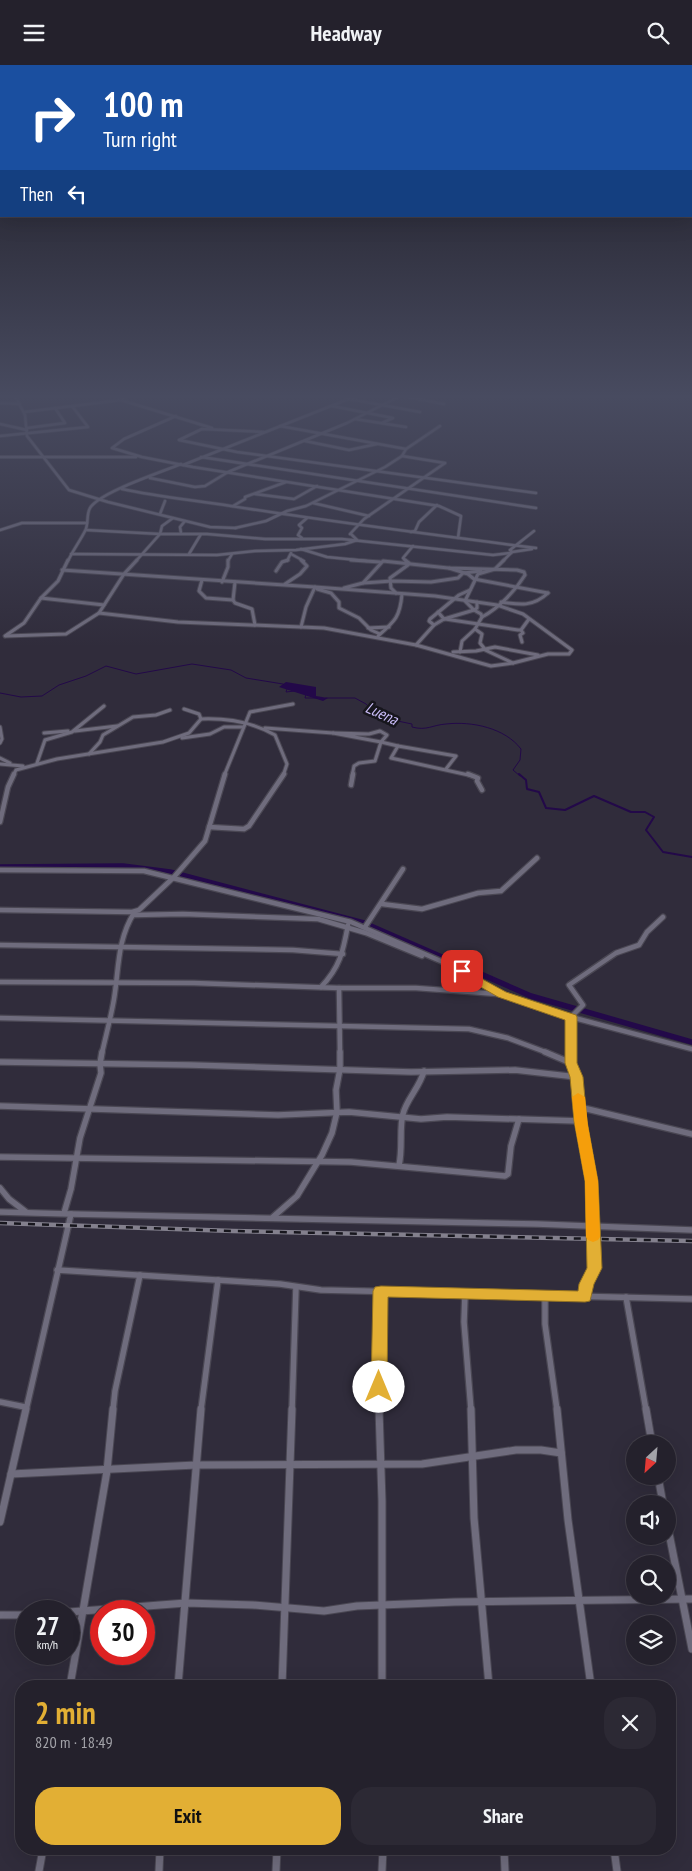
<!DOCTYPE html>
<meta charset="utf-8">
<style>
body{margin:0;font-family:"PT Sans Narrow",sans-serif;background:#2c2934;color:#f1f3f6;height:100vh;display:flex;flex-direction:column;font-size:19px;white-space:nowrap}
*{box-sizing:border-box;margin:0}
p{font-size:16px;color:#a3a3a9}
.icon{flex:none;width:28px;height:28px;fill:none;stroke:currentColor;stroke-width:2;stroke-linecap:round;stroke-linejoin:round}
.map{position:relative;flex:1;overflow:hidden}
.drawer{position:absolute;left:15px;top:1615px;width:661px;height:175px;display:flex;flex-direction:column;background:#24212c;border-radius:20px;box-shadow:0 5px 20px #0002,0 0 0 1px #413e48}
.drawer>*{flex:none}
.banner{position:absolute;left:0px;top:0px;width:692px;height:152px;box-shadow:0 5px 20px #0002,0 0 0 1px #413e48;background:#1a4fa0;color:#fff;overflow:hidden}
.needle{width:32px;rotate:206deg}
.buttons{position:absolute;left:626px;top:1370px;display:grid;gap:10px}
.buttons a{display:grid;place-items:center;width:50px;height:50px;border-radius:50%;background:#24212c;box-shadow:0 5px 20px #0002,0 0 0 1px #413e48;font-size:25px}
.speed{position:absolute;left:15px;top:1535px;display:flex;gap:10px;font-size:25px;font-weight:700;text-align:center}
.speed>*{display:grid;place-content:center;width:65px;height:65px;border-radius:50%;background:#24212c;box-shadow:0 5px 20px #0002,0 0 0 1px #413e48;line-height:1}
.speed small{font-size:12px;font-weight:400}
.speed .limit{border:8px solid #d22;background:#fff;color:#111}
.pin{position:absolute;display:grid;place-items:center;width:42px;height:42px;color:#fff;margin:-21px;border-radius:10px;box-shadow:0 2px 8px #0006}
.me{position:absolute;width:55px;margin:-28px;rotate:0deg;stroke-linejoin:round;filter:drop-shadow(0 0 4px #0008)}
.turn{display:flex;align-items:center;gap:18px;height:105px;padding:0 20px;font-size:22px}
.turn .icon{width:65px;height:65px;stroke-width:2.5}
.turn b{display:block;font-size:35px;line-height:42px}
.then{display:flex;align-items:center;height:48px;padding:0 20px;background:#0003;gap:10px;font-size:19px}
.round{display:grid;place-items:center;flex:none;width:52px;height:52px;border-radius:20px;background:#2c2934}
.head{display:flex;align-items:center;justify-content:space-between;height:85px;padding:0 20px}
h1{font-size:30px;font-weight:800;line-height:38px;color:#e2af34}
.action{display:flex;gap:10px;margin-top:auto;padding:10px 20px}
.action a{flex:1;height:58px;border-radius:20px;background:#e2af34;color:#111;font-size:20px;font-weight:800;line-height:58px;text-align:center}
.action a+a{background:#2c2934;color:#f1f3f6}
header{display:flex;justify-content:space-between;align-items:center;height:65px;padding:0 20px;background:#24212c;font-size:22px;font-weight:800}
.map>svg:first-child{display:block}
.water{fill:#230949}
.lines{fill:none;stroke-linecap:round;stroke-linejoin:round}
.stream-far1{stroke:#230949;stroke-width:1}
.stream{stroke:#230949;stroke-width:2}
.canal{stroke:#230949;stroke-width:5.5}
.street-far4-casing{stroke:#4a4753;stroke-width:4}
.street-far3-casing{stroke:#4a4753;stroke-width:5}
.street-far2-casing{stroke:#4a4753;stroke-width:7}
.street-far1-casing{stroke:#4a4753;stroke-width:8}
.street-casing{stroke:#4a4753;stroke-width:9}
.street-far4{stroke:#6f6c7d;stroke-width:2.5}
.street-far3{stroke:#6f6c7d;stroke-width:3}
.street-far2{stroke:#6f6c7d;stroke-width:4.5}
.street-far1{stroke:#6f6c7d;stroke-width:5.5}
.street{stroke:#6f6c7d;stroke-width:7}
.rail-casing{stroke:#83808d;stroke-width:4.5}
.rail{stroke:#17161d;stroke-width:2.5;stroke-dasharray:7;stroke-linecap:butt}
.route{fill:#e2af34;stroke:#937222}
.slow{fill:#f59e0b}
.labels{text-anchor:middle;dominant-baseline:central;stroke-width:5;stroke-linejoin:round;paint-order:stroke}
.far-water-label{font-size:16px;font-style:italic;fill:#c9bcf8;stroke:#17161d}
</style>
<header><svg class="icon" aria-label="menu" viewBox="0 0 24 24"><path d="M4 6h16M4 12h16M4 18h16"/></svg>Headway<svg class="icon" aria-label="search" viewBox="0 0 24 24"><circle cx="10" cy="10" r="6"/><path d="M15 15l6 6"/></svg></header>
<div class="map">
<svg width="692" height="1806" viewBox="0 0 692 1806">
<rect width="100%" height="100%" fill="#302c3b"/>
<!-- water -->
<path class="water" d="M286,617l30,5v9l12,2 -5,3 -44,-14z"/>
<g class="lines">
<!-- stream-far1 -->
<g class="stream-far1">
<path d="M287,624l-1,3 9,-1"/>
<path d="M0,628l21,4 21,-1 17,-11 27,-9 20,-10 30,8 56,-10 39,6 15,8 37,6"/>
<path d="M306,629l-1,4h12"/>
<path d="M326,633h29l11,6 8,8 14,7 24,5v3c15,4 20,-2 34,-3 26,-3 59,4 75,25l-1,11 -7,10 7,6"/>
</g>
<!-- stream -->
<path class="stream" d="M519,709l7,6 1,9 12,3 7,16 19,2 29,-14 37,16h14l9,5 -8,13 17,22 29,5"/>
<!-- canal -->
<path class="canal" d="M0,802l123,-1 47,6 194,51 167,73 161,46"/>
<!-- street-far4 casing -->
<g class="street-far4-casing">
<g id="street-far4">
<path d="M14,329l11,21 2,21 42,54 39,12 102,25 26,1"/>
<path d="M119,329l4,5 -2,1"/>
<path d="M392,329l52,10"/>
<path d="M349,334l71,13"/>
<path d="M0,338l20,1"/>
<path d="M332,341l61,12 -11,5"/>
<path d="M24,347l97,-12 91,28"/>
<path d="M176,351l-52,23 -12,9 30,9 51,10 246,39 22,10 -3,22"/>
<path d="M355,354l51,8"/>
<path d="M0,359l27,6"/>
<path d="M280,361l126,23"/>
<path d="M27,363l38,-5 -10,-15"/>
<path d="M264,367l-62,-3 -23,11 58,12 299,41"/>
<path d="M0,371l88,-9 -16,-21"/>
<path d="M305,376l44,9 28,-6"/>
<path d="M402,391l43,7"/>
<path d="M0,392h136"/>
<path d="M201,392l335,51"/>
<path d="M183,400l178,-71"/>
<path d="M150,413l45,9 10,-1 23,-14 119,-49 53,-27"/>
<path d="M122,424c36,8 72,11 109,17 101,16 203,29 305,42"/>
<path d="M255,429l39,5 23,-13"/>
<path d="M313,438l56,13"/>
<path d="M233,441l12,-7v-2l41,-15"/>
<path d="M160,449l5,-13"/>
<path d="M235,463l31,-7 21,-10 19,-5 79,-39 17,-11 4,-7 34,-23"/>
<path d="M0,465l22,-7h65"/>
<path d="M86,465l74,4h47l58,5h77l151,16 18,-2"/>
<path d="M411,467l4,-1 4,-9 18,-17"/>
<path d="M181,468l-1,-6 5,-6"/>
<path d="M350,469l14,-15 81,-56"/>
<path d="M302,473l-4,-3 4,-7 -3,-3 8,-7"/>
<path d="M301,484l26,8 40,4"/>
<path d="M512,487l20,-3"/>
<path d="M71,489l146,1 38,-4 41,-1 49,-6 12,-4 -6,-6"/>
<path d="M189,489l12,-20"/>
<path d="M291,489l13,7"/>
<path d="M68,496c5,-11 12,-20 17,-30 4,-7 1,-16 5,-23 10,-16 72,-36 91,-44"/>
<path d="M136,496l24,-27 2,-8 11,-8"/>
<path d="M228,496l4,-7"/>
<path d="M287,496l4,-8"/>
<path d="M406,496l-3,-3 10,-12"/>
<path d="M503,496l9,-9 -2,-2 24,-19"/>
</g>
</g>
<!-- street-far3 casing -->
<g class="street-far3-casing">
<g id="street-far3">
<path d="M351,495l29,2"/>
<path d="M449,503l19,6 6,5 74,14"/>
<path d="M62,505l253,17"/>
<path d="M276,506l6,-9 6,-2"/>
<path d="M202,515l-3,11 7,7 27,2"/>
<path d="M222,517l6,-15v-7"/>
<path d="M235,517l-2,18 2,3 17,6 3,16"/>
<path d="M363,518l29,-2 39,1 27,-4 5,-5 18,-2"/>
<path d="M285,519l15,-10 7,-8 -6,-6"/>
<path d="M315,522l120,9 62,9 26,9 49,36 -3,4h-21l-35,9 -22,3 -75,-21 -92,-17 -23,-1 5,-20z"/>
<path d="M344,523l19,-5 20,-22 65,7 69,2 7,2 1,3c-10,16 -26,33 -43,42"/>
<path d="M317,524l14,4 8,9v6l20,10 12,12 9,4"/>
<path d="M396,528l-5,-5 -1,-10 18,-13 1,-2 -4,-3"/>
<path d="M41,533l63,7"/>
<path d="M477,537v6l-3,2 7,4 1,3 -7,12 7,5 -2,9 4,5"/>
<path d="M501,537c19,3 32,5 47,-9"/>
<path d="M99,548l79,9 123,5"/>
<path d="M444,554l30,-9 -9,-9 13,-27 17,-5 9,-9"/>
<path d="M445,554l73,11h3l8,-11"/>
<path d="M434,560l-5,-4 1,-2 29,-24 11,-5"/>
<path d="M368,563l21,-1"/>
<path d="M521,565l2,3 -3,2 2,7"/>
<path d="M5,571l19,-13 17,-25 17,-17 10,-21"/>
<path d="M6,571l60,-2 33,-21 25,-39 13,-14"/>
<path d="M378,571c17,-15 22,-19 24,-42"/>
<path d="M416,580l18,-20 10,-6 -6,-7"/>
<path d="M483,584l30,14"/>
<path d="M453,587l23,-1 19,-4 43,8"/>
<path d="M460,587l2,-11 13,-12"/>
<path d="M201,654c26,-1 51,3 74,16l12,29 -4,12"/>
<path d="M0,662l2,12 -2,4"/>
<path d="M265,663l68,5"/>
<path d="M75,666l42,-5"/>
<path d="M380,666l7,4 -6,7 -48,-9 36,1z"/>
<path d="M44,668l24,-2"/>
<path d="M182,673l28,-4 14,-7h19"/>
<path d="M381,677l17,4"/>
<path d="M89,689l11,-12 3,-7 30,-18 23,-2 14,-5"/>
<path d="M0,693l10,5"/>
<path d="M37,698l8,-23 27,-8 32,-26"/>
<path d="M0,699l23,2"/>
<path d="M446,704l10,-13 -58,-10 -7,12 82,18"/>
<path d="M13,711l3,-6 41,-11 106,-17 26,-9 12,-14 -2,-5 -15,-5"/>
<path d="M224,711l26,-64 43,-8"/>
<path d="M352,711l2,-10 5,-3 16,-2 6,-19"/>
</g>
</g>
<!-- street-far2 casing -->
<g class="street-far2-casing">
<g id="street-far2">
<path d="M468,709l10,4 -1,3 5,9"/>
<path d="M351,720l2,-11"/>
<path d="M0,757l8,-35 6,-13"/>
<path d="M209,762l35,2 5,-3 35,-52"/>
<path d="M0,805l144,1 207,51 92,40 59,32 69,23 121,32"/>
<path d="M382,839l40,5 56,-16 23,-2 36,-33"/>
<path d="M0,845l132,2 7,-2 35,-33 31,-36 20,-67"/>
<path d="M133,850l50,-1 135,5 48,14 56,23"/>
<path d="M365,862l38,-58"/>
<path d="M0,880l293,5 50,4"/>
<path d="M0,917l194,1 145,5h77l82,6"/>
<path d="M321,922c19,-20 22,-35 27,-62"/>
<path d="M339,923l1,65"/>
<path d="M0,953l469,11 39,9 40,15"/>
<path d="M102,988c4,-18 9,-36 12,-54 5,-30 3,-59 20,-86"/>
<path d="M571,988v-36l12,-12 -14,-20 47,-32 23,-8 8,-13 16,-15"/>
</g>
</g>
<!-- street-far1 casing -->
<g class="street-far1-casing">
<g id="street-far1">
<path d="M545,987l26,11"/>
<path d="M571,987v11l6,14 3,44 12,59 3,88 -9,16 -1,13"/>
<path d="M0,997l191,3 220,7 104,-2 62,7"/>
<path d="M0,1041l278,9 71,-3 72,7 26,-2 133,4"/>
<path d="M579,1042l113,27"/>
<path d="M0,1092l351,5 154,14 3,-2 3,-28 8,-27"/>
<path d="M399,1100c4,-17 0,-37 4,-51 3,-14 17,-27 21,-43"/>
<path d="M0,1123l9,11 17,13"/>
<path d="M0,1147l71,2 -45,196"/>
<path d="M64,1148l7,-24 9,-51 21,-65 -1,-9 2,-12"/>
<path d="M71,1149l466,10 155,6"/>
<path d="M273,1152l24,-21 25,-41 10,-22 5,-21 -1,-22 4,-21v-17"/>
<path d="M57,1205l223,14 41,6 371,9"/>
<path d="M465,1229l-1,28 7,88"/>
<path d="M545,1231v28l12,86"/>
<path d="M626,1232l20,113"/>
<path d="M0,1337l25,5"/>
<path d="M113,1345l2,-19 25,-116"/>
<path d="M201,1345l17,-130"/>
<path d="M292,1345l4,-123"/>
<path d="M379,1345l2,-119"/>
</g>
</g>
<!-- street casing -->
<g class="street-casing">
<g id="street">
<path d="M379,1344l3,92v185"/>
<path d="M471,1344l3,109 15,168"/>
<path d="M557,1344l11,111 23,166"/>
<path d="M646,1344l6,35"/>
<path d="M11,1409l185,-9 226,-1 94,-14h25l20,3"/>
<path d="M658,1411l5,28"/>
<path d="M0,1457l26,-113"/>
<path d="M668,1463l24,121"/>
<path d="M69,1547l117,-9 67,2 71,6 33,-5 98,-4 237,-3"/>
<path d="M0,1550h26"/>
<path d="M70,1621l37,-215 6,-62"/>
<path d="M178,1621l23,-277"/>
<path d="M282,1621l10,-277"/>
<path d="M504,1784l1,22"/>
<path d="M614,1784l3,22"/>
<path d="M39,1806l4,-22"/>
<path d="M159,1806l1,-22"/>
<path d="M276,1806l1,-22"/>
<path d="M382,1806l1,-22"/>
</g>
</g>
<!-- street-far4 -->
<use href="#street-far4" class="street-far4"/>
<!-- street-far3 -->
<use href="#street-far3" class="street-far3"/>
<!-- street-far2 -->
<use href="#street-far2" class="street-far2"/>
<!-- street-far1 -->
<use href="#street-far1" class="street-far1"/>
<!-- street -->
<use href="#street" class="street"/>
<!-- rail casing -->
<g class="rail-casing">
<path id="rail" d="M0,1158l233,8 459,10"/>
</g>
<!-- rail -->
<use href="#rail" class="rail"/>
</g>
<!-- sky -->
<linearGradient id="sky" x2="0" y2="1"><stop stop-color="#1a1820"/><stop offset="0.57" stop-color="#484b60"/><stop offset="1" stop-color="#484b60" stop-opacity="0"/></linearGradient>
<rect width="692" height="582" fill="url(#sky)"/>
<!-- route -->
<path class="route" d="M462,903l44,24 70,23 1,2v46l6,14 4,44 11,60 4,87 -8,16 -4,17 -5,1 -197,-5 -1,90 -2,5 -6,1 -5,-1 -3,-5 2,-96 2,-4 6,-1 197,5 1,-7 8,-16 -2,-87 -11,-60 -4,-44 -5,-14v-43l-67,-23 -40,-23 -2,-3z"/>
<!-- slow -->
<path class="slow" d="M578,1028l7,4 3,29 10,55 2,56 -2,3 -5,2 -5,-2 -2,-3 -1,-56 -10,-55 -3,-29z"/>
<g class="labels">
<!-- far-water labels -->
<g class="far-water-label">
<text transform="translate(382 648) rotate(25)">Luena</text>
</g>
</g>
</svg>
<div class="buttons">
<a><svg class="needle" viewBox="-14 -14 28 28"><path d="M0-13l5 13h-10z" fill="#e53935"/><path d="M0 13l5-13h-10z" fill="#a3a3a9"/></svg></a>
<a><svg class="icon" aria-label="sound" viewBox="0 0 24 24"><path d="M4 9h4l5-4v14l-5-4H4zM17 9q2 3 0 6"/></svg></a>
<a><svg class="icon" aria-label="search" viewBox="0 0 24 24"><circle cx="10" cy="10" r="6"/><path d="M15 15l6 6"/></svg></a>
<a><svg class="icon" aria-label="layers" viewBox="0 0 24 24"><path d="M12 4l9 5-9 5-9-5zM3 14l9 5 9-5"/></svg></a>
</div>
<div class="speed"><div>27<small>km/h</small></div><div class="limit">30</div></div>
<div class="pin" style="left:462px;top:906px;background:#d93025"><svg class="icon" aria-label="arrive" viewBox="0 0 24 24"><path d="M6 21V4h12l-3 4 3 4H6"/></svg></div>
<svg class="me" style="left:379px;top:1322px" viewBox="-20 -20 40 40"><circle r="19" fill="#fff"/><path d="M0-13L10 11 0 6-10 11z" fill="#e2af34"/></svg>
<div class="banner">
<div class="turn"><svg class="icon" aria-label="right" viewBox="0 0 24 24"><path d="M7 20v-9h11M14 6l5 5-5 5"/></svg><div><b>100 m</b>Turn right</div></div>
<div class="then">Then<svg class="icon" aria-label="left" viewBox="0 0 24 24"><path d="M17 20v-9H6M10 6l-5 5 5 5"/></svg></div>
</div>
<section class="drawer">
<div class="head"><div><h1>2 min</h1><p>820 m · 18:49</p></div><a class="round"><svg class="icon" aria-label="close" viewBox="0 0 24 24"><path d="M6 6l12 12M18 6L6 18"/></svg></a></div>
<div class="action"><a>Exit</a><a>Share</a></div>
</section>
</div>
